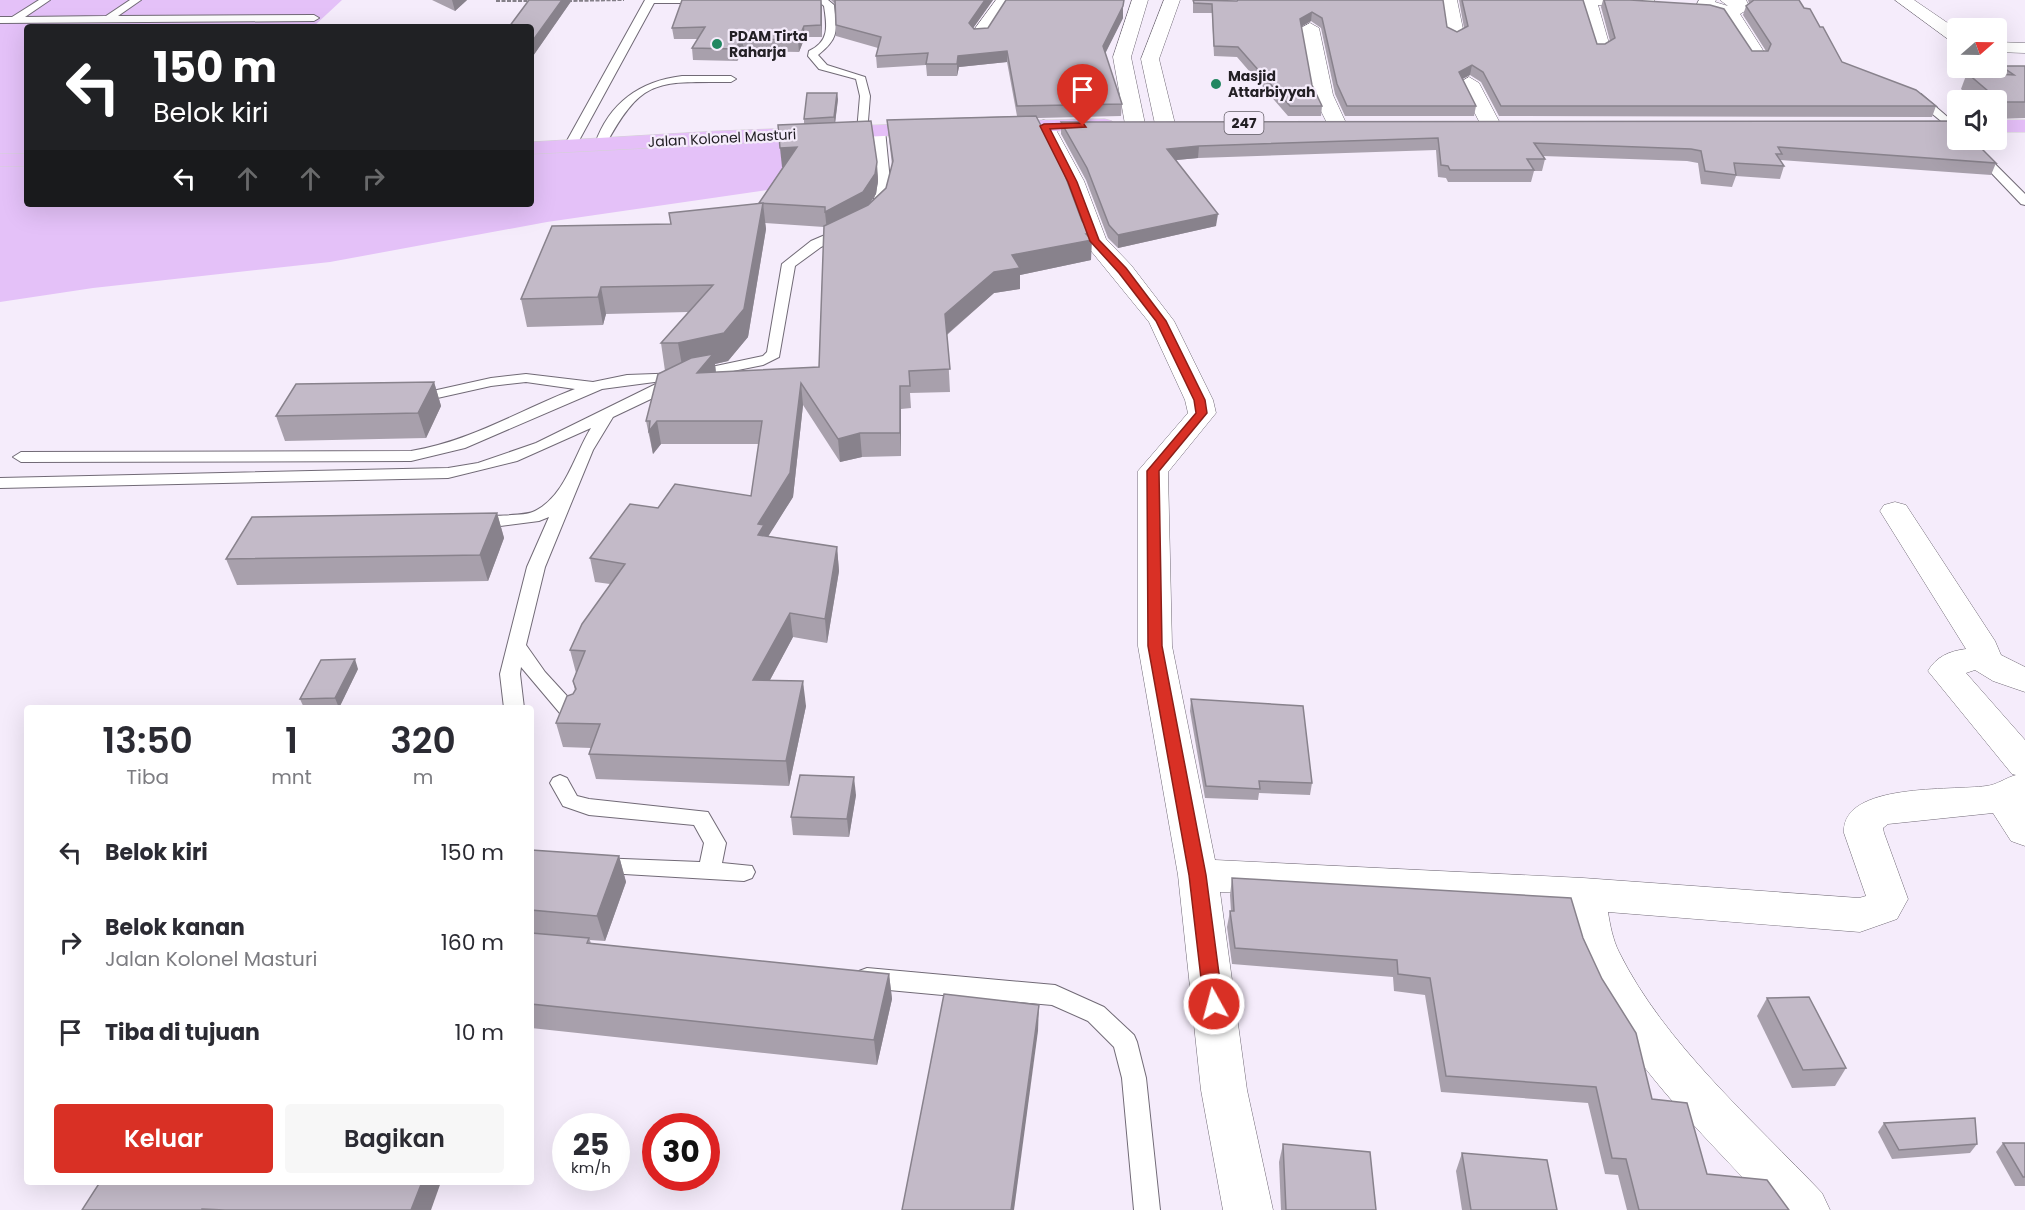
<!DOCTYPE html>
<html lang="id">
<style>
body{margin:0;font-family:Poppins,sans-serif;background:#f7f7f7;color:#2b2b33;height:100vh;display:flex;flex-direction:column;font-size:22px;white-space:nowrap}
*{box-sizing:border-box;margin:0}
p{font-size:20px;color:#7c7c81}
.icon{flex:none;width:33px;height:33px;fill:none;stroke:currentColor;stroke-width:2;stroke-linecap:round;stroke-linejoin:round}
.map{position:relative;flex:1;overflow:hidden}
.drawer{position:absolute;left:24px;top:705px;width:510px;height:480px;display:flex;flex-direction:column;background:#fff;border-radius:6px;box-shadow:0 6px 24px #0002}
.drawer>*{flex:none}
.top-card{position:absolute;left:24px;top:24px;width:510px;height:183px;border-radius:6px;box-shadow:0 6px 24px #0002;background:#202124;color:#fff;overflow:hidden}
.needle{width:39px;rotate:70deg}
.controls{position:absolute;left:1947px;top:18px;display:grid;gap:12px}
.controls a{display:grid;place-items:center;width:60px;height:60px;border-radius:6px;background:#fff;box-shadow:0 6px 24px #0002;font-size:30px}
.speed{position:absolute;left:552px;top:1113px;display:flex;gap:12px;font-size:30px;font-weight:700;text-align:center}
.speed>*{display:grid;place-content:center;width:78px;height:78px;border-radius:50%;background:#fff;box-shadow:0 6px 24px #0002;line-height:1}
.speed small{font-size:15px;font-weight:400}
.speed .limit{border:9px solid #d22;background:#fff;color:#111}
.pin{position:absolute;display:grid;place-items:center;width:51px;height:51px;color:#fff;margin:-62px -26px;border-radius:50% 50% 50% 0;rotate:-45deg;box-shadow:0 0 6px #0007}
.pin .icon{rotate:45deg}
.me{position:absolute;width:66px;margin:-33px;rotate:353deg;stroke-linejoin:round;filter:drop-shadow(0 0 4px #0008)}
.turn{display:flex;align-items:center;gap:21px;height:126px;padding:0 30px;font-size:27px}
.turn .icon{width:78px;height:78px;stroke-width:2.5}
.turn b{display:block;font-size:42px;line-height:51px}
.lanes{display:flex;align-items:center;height:57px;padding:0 30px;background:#0003;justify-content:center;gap:30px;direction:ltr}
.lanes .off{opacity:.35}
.eta{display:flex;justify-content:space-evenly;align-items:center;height:102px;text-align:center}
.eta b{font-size:36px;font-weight:600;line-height:42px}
.button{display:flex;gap:12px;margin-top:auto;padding:12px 30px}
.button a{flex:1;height:69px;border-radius:6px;background:#d93025;color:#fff;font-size:24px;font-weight:600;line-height:69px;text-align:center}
.button a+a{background:#f7f7f7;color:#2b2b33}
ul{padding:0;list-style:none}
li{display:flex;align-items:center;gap:18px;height:90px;padding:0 30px}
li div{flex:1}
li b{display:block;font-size:22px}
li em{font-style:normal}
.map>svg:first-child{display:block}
.green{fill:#e4c1f8}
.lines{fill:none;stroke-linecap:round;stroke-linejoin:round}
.lane-casing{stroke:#716a76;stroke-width:2}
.street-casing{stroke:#716a76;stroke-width:1}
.primary-casing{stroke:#d3d2d3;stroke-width:1}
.path{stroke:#847f88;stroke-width:2;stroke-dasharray:4 1.5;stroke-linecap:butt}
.lane{fill:#fff;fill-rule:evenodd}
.street{fill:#fff;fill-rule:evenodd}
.primary{fill:#e5bff8;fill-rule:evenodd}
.wall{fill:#a8a0ac;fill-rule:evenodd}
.shaded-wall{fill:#88828c}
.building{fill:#c3bac8;stroke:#88828c;stroke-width:1.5}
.route{fill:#d93025;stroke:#8d1f18;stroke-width:1.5}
.poi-dot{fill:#228761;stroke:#f5ecfb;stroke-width:2}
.labels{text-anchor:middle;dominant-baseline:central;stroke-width:4.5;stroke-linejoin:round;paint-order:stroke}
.far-poi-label{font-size:14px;font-weight:bold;fill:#232025;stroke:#f5ecfb;text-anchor:start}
.shield{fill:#f5ecfb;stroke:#625d65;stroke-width:1.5}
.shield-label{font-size:14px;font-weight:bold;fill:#232025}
.far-street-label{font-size:14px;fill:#232025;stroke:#f5ecfb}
</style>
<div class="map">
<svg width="2025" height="1210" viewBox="0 0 2025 1210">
<rect width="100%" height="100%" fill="#f5ecfb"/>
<!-- green -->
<path class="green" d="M0,0h342l-29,27h-286v177h504v-51l320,-17 -70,52 -234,34 -217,40 -237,26 -93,14z"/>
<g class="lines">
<!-- lane casing -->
<g class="lane-casing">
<g id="lane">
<path d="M39,0h11l-25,17 81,-1 24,-16h11l-23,16 196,-1 5,3 -5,3 -314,2v-6h12z"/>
<path d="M645,0h104l-5,3h-90l-78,143 -10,2 -2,-2z"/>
<path d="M817,0h11l6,5c3,27 5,33 -16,50l9,10 38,12 5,19 -3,37 -10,-2 3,-35 -4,-17 -37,-10 -11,-13 1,-5c21,-10 18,-25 15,-45z"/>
<path d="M682,76h49l5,3 -5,3c-74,0 -89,-5 -126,64h-8l-2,-2c14,-41 45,-63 87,-68z"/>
<path d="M1913,94h8l37,32v9l-45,-37z"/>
<path d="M879,127l6,3 5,51 -7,31 -6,4 -6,-4 7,-31 -5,-51z"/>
<path d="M1960,140h11l54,54v11l-4,-1z"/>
<path d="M846,226l4,1v6l-29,14 -26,19 -16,91 -16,8 -70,14 -80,38 -20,33 -48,117 -19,78 19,27 33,36 3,5 -3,5h-14l-43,-51 -1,7 4,34h-20l-4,-34 27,-107 22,-50 -10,4 -62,8 -8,-5c9,-13 51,-5 66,-13 31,-16 39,-56 56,-83l-74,33 -69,17 -448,10v-10l448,-10 30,-5 58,-20 126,-62 -60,8 -137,59 -54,13 -390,1 -8,-5 8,-5 390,-1c60,-10 109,-41 164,-62l-49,-7 -35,4 -76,17 -7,-4 2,-3 81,-18 35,-4 67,8 34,-7 56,-2 80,-17 4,-4 15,-88 29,-23z"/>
<path d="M560,775l7,3 10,18 12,3 119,13 18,31 -4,20 30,3 3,6 -3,6 -8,3 -154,-9 -3,-6 3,-6 8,-2 102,4 4,-19 -10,-18 -105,-10 -26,-9 -13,-23 3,-5z"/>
<path d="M867,968l188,17 49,22 30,28 3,7 9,36 14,132h-26l-12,-132 -8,-31 -26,-26 -36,-16 -185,-17 -8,-3 -4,-7 4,-7z"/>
</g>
</g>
<!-- street casing -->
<g class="street-casing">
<g id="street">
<path d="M996,0h17l-27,38h-12l-3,-4z"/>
<path d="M1132,0h16l-17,57 14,67 -3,4h-14l-3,-4 -12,-67z"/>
<path d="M1164,0h16l-21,59 16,65 -3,4h-14l-3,-4 -14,-65z"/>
<path d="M1441,0h16l7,34 -3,4 -6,1 -9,-5z"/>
<path d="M1580,0h74l2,3 -8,5 -50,-3 12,42 -9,5 -9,-5z"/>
<path d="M1699,0h17l-1,2 13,4 -8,-6h26l4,8 -10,6 26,41 -3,4h-12l-28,-43 -20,-6 -6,-6z"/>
<path d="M1895,0h19l44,30v13l-6,-1z"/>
<path d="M1310,23l9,5 14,67 13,28 -3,4h-14l-16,-32 -12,-67z"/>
<path d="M1996,42l29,1v10l-29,-1z"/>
<path d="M1469,77l10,6 22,42 -3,4h-14l-3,-4 -22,-42z"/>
<path d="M1044,120l7,2 3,4 30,55 22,58 25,26 43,56 39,79 3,13 -48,59 4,174 43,214 368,18 276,20 7,-2 -22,-63c-3,-51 108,-42 142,-47 11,-1 19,-8 30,-11l-4,-1 -84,-103c8,-14 21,-20 38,-22l-86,-138 4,-6 11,-3 11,3 89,136 6,14 24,12v25l-32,-11 -18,-11 -9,3 59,67v106l-14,-5 -18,-28 -105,11 -5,4 1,5 24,66 -11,20 -37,13 -252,-20c2,13 5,28 11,40 45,91 134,168 203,241l8,17h-57c-80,-88 -184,-180 -207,-301l-346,-17 27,198 26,120h-50l-22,-120 -23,-215 -40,-229v-175l50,-58 -3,-13 -36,-78 -66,-81 -21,-60 -28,-55 3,-4z"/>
</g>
</g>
<!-- primary casing -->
<g class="primary-casing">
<g id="primary">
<path d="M1105,119l7,2 3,4 -3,4 -115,4 -7,-2 -3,-4 3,-4 7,-2z"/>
<rect x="1996" y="120" width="29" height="12"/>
<path d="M934,123l7,2 3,4 -3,4 -410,21v-12l187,-11z"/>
<rect x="0" y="154" width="27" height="12"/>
</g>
</g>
<!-- path -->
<g class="path">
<path d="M496,1h35"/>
<path d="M568,1l56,-1"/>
</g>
<!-- lane -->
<use href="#lane" class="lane"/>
<!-- street -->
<use href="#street" class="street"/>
<!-- primary -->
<use href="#primary" class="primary"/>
</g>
<!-- wall -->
<g class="wall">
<path d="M432,0h35l-12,11z"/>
<path d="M529,0h43l-39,56h-2v-29z"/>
<path d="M821,0l1,37h-17l-6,15 -55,-1 -7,10 -44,-1 -1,-12 6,-9h-24l-2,-11z"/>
<path d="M831,0h162l-20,28 1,1 149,-11 -18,35 17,51 -1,12 -84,2 45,103 9,12v27l-71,15v14l-26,4 -47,42 3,57 -40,1 1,15 -10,1v47l-39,1 -22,5 -37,-57 -10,92 -25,39 69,11 2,24 -12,72 -34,-6 -23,43 36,26 -17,80 -193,-7 -7,-25 2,-6 -28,-1 -7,-24 19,-32 -2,-10 3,-8 -6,-23 40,-66 -15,-2 -5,-24 68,-50 93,-12 8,-52h-98l-8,10 -7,-33 19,-50 -4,-28 27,-31 -82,2 -3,11 -76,2 -6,-28 150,-75 88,-21 24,-36h-1l22,-43v-5l34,-20 -3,23 43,59 -2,13 -6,8 16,-14 6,-23 -3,-26 -2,-19 130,-4 -10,-54 -48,5 -2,9h-30l-1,-11 -49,3 -1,-12 2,-8 -42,-12 -1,-32zM765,223l59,4 -5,140 -103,5 -1,-8 13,-3 20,-24 18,-108z"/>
<path d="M1193,0l44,1 210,26 10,5 7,-4 -5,-28h124l14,44h8l5,-3 -9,-34 2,-7h27l122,51h14l-23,-36 3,-9 3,-3 -1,-3h51l5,8 16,19 22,35 94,44 -4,11 -433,-1 -18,-34 -11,-7 -8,4 14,27 -2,10h-129l-10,-22 -14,-66 -10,-7 -10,6 11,58 10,21 -1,10h-33l-51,-59 -23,-1 -2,-43h-19z"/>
<path d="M2001,66h24v52l-29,1v-19h-23l-12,-11 6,-16 30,1z"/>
<path d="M1061,122l897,18 38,23 -5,12 -211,-15 4,6 -4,13 -44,-3 -4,11 -31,-3 -3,-21 -11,-2 -144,-5 2,3 -3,12h-8l-3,11h-83l-2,-4 -8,-1 -2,-27 -238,8 -22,2 40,66 -98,22 -10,-10 -22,-58 -25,-46z"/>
<path d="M434,382l7,24 -15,32 -141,3 -9,-25z"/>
<path d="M497,513l7,25 -16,43 -251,4 -11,-26z"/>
<path d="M358,669l-19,39h-35l-4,-9z"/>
<path d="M1191,699l121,84 -2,12 -51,-2 -1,7 -53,-2 -15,-87z"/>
<path d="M856,795l-7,42 -56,-2 -2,-18z"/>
<path d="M531,850l88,6 7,26 -21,59 -15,-1 1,4 298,30 3,25 -15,66 -346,-37z"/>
<path d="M1232,878l351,60 69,161 55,75 82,36h-162l-9,-35 -13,-1 -17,-71 -147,-11 -16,-97 -31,-4 -1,-14 -161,-13 -5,-37 3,-16h1l-1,-16z"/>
<path d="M1767,998l79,70 -11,18 -43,2 -35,-72z"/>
<path d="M1884,1123l93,21 -7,9 -78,6 -14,-27z"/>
<path d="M2003,1143h22v43h-10l-19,-34z"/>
<path d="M1283,1144l93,66h-95l-2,-48z"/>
<path d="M1462,1153l95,57h-95l-6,-39z"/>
</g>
<!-- shaded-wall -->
<g class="shaded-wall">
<path d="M452,0h15l-12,11z"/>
<path d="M562,0h10l-39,56 -2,-13z"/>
<path d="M821,0l1,7v30l-1,-12z"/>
<path d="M985,0h8l-24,34v-11z"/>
<path d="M1123,6v12l-20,40v-12z"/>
<path d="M1312,12l-1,9 -12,7 1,-9z"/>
<path d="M804,26l1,11 -6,15 -1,-12z"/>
<path d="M742,39l2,12 -7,10 -2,-12z"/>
<path d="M1007,51v11l-48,5 -2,9v-12l1,-8z"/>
<path d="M1472,65l-2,10 -13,7 2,-10z"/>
<path d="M837,93l1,6 -3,25 -1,-7z"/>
<path d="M1199,146l-1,12 -32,3 1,-12z"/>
<path d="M797,147l2,19 -17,1 -2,-19z"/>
<path d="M877,162l1,19 -2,13 -12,18 -37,20 -2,-20z"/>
<path d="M763,203l3,26 -18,108 -20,24 -13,3 1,12 -33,-5 -5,-28z"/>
<path d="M1218,214l-2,12 -98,22v-13z"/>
<path d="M1091,233v7h1l-1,20 -71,15v14l-26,4 -48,42 -1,-21 67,-59z"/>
<path d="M601,287l5,27 -3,11 -5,-28z"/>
<path d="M434,382l7,24 -15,32 -8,-25z"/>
<path d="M801,383l2,22 -10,92 -27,43 -8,-5v-11z"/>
<path d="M900,386l1,23v47l-1,-23z"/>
<path d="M657,421l4,23 -8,10 -4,-23z"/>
<path d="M860,433l2,24 -22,5 -2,-23z"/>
<path d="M497,513l7,25 -16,43 -8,-26z"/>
<path d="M837,547l2,24 -12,72 -2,-24z"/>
<path d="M790,613l3,24 -36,67 -4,-24z"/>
<path d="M355,659l3,10 -19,39 -4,-10z"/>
<path d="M803,681l3,25 -17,80 -3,-25z"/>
<path d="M854,777l2,18 -7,42 -2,-18z"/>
<path d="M619,856l7,26 -21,59 -8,-25z"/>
<path d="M889,974l3,25 -15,66 -3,-25z"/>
<path d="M1039,1005l-1,26 -24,179h-3z"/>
<path d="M422,1182h19l-10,28h-20z"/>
</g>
<!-- building -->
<g class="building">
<path d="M529,0h33l-31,43v-16h-22z"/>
<path d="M682,0h139v25l-17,1 -6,14 -56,-1 -7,10 -43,-1 13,-21 -33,1z"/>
<path d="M835,0h150l-16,23 5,6 14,-1 18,-28h118l-1,6 -20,40 19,58 -105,2 -10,-55 -49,5 -1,8h-31l2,-11 -52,3 5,-19 -45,-12z"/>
<path d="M1193,0l44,1 1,-1h205l4,27 10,5 11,-6 -6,-26h121l14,44h8l10,-6 -11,-38h26l80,5 14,4 28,42h16l3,-7 -25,-38 8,-6h45l5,8 6,1 10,18h3l19,35 74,28 20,16h-435l-18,-34 -11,-7 -13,7 17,34h-129l-10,-22 -15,-66 -10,-6 -12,7 12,66 10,21h-32l-52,-59 -24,-1 -2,-42 -18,-1z"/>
<path d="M2001,66h24v36h-24l-34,-29 47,2z"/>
<path d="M807,93h30l-3,24 -30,2z"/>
<path d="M1036,116l24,46 22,59 9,12 -5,1 6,6 -80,15 8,13 -26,4 -49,42 5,55 -41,2 1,15h-10v47h-40l-22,6 -37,-56 -11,90 -32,51 6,1 -6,10 79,12 -12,72 -35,-6 -37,67 50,1 -17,80 -197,-7 11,-30 -44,-1 11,-27 6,-2 3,-5 -3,-8 12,-30 -15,-1 12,-26 43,-60 -35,-6 40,-54 28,4 17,-24 76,12 11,-75h-105l-8,10 1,-10h-4l12,-47 33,-16 22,-4 -16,19 122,-6 5,-141 44,-21 18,-17 7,-27 -6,-41z"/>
<path d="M871,121l6,41 -2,12 -12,18 -38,20v-5l-66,-4 38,-56 -17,1 -2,-23z"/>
<path d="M1957,121l1,19h15l23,23 -218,-16 4,7h-6l8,12 -50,-3 2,12 -31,-4 -4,-20 -10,-2 -157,-6 11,16h-18l7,11h-84l-2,-4 -7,-1 -3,-27 -239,8 -32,3 51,65 -100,21 -9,-10 -22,-57 -26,-46z"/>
<path d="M763,203l-19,106 -20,24 -46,10h-17l52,-58 -112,2 -3,10 -77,2 31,-73 119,-2 -2,-11z"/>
<path d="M434,382l-16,31 -142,3 20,-32z"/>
<path d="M497,513l-17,42 -254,4 26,-42z"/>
<path d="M355,659l-20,39 -35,1 21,-39z"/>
<path d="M1191,699l112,7 9,77 -53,-2 1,8 -54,-3z"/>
<path d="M800,775l54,2 -7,42 -56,-2z"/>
<path d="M531,850l88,6 -22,60 -66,-6z"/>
<path d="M1232,878l339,20 12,40 19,41 34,54 16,66 35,4 20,71 60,6 22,30h-150l-13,-51 -14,-1 -16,-71 -150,-11 -16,-98 -32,-4 -1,-14 -162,-12 -5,-37h4z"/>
<path d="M531,933l58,5 -2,5 302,31 -15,66 -343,-36z"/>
<path d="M944,994l95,11 -28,205h-109z"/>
<path d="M1809,997l37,71 -43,2 -36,-72z"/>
<path d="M1975,1118l2,26 -78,6 -15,-27z"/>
<path d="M2003,1143h22v34h-2z"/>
<path d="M1283,1144l87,8 6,58h-90z"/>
<path d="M1462,1153l85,7 10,50h-86z"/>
<path d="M100,1182h322l-11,28h-186l-23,-1v1h-120z"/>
</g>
<!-- route -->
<path class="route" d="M1083,123l3,4 -36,2 27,53 22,58 27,28 40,53 39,79 2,13 -48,58 3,175 44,229 17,129 -3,6 -6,2 -7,-2 -3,-6 -15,-129 -41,-229 -1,-175 49,-58 -2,-13 -38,-79 -37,-48 -29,-32 -22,-59 -28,-56 4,-2z"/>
<!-- markers -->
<g class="poi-dot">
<circle cx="717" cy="44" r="6"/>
<circle cx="1216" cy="84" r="6"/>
</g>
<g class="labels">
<!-- far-poi labels -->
<g class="far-poi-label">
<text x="729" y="36">PDAM Tirta<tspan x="729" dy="16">Raharja</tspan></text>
<text x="1228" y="76">Masjid<tspan x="1228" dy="16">Attarbiyyah</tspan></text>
</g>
<!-- shield labels -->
<rect class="shield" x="1224.5" y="112" width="39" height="22" rx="4.5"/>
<g class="shield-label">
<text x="1244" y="123">247</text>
</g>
<!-- far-street labels -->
<g class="far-street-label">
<text transform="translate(722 138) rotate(-3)">Jalan Kolonel Masturi</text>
</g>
</g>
</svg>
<div class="controls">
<a><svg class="needle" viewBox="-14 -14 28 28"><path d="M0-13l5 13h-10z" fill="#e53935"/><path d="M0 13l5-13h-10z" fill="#7c7c81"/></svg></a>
<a><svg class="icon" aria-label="sound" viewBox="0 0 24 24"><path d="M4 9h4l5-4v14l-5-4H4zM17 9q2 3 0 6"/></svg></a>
</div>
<div class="speed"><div>25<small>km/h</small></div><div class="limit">30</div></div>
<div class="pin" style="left:1083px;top:126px;background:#d93025"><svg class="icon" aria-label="arrive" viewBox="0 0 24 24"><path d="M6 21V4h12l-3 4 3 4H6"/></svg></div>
<svg class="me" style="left:1214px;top:1004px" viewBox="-20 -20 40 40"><circle r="17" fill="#d93025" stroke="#fff" stroke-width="3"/><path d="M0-11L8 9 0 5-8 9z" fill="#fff"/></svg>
<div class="top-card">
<div class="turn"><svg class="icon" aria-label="left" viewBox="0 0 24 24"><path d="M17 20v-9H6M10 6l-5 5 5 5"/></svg><div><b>150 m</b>Belok kiri</div></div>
<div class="lanes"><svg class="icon" aria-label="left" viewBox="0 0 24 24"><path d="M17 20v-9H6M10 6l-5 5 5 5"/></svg><svg class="icon off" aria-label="ahead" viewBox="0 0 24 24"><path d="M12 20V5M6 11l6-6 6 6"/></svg><svg class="icon off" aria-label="ahead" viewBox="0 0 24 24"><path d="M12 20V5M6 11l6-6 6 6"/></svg><svg class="icon off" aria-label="right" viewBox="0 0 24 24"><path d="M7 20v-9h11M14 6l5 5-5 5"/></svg></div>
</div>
<section class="drawer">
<div class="eta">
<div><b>13:50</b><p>Tiba</p></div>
<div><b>1</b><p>mnt</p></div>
<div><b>320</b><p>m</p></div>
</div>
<ul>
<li><svg class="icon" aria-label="left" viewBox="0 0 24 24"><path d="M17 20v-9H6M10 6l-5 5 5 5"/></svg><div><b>Belok kiri</b></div><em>150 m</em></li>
<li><svg class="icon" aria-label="right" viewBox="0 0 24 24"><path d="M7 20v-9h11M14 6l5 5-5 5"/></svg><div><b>Belok kanan</b><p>Jalan Kolonel Masturi</p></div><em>160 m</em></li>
<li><svg class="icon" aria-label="arrive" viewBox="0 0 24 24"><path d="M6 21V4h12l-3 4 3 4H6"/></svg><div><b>Tiba di tujuan</b></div><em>10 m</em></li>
</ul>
<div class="button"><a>Keluar</a><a>Bagikan</a></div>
</section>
</div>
